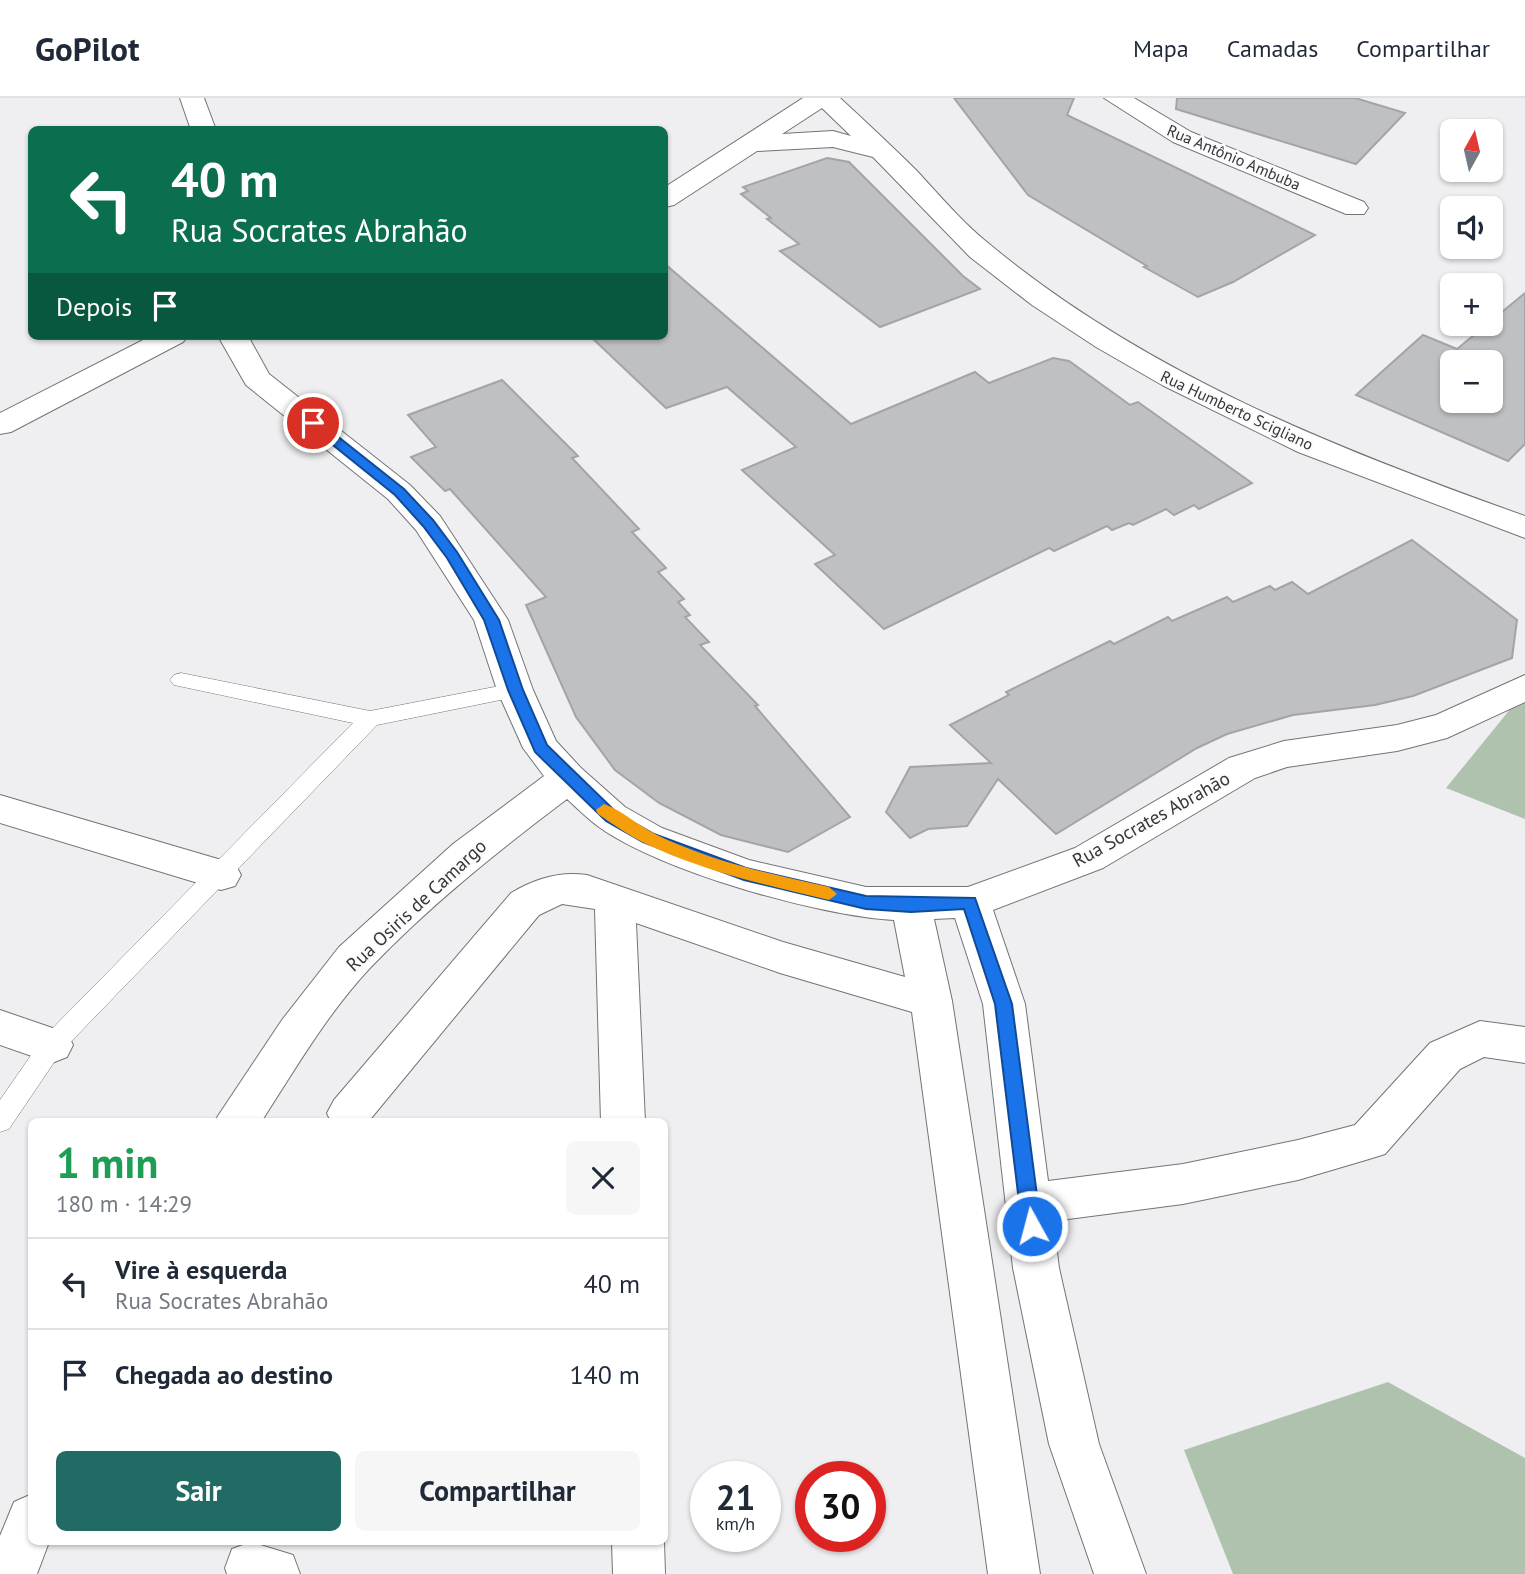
<!DOCTYPE html>
<html lang="pt">
<meta charset="utf-8">
<style>
body{margin:0;font-family:"PT Sans",sans-serif;background:#f6f6f7;color:#1f2937;height:100vh;display:flex;flex-direction:column;font-size:26px;white-space:nowrap}
*{box-sizing:border-box;margin:0}
p{font-size:23px;color:#747a83}
.icon{flex:none;width:38px;height:38px;fill:none;stroke:currentColor;stroke-width:2;stroke-linecap:round;stroke-linejoin:round}
.map{position:relative;flex:1;overflow:hidden}
.sheet{position:absolute;left:28px;top:1020px;width:640px;height:427px;display:flex;flex-direction:column;background:#fff;border-radius:10px;box-shadow:0 2px 5px #0004}
.sheet>*{flex:none}
.guide{position:absolute;left:28px;top:28px;width:640px;height:214px;border-radius:10px;box-shadow:0 2px 5px #0004;background:#0b6e4f;color:#fff;overflow:hidden}
.needle{width:46px;rotate:8deg}
.fabs{position:absolute;left:1440px;top:21px;display:grid;gap:14px}
.fabs a{display:grid;place-items:center;width:63px;height:63px;border-radius:10px;background:#fff;box-shadow:0 2px 5px #0004;font-size:35px}
.speed{position:absolute;left:690px;top:1363px;display:flex;gap:14px;font-size:35px;font-weight:700;text-align:center}
.speed>*{display:grid;place-content:center;width:91px;height:91px;border-radius:50%;background:#fff;box-shadow:0 2px 5px #0004;line-height:1}
.speed small{font-size:18px;font-weight:400}
.speed .limit{border:10px solid #d22;background:#fff;color:#111}
.pin{position:absolute;display:grid;place-items:center;width:60px;height:60px;color:#fff;margin:-30px;border:4px solid #fff;border-radius:50%;box-shadow:0 2px 7px #0007}
.me{position:absolute;width:77px;margin:-38px;rotate:353deg;stroke-linejoin:round;filter:drop-shadow(0 0 5px #0008)}
.turn{display:flex;align-items:center;gap:24px;height:147px;padding:0 28px;font-size:32px}
.turn .icon{width:91px;height:91px;stroke-width:2.5}
.turn b{display:block;font-size:49px;line-height:60px}
.then{display:flex;align-items:center;height:66px;padding:0 28px;background:#0003;gap:14px;font-size:26px}
.round{display:grid;place-items:center;flex:none;width:74px;height:74px;border-radius:10px;background:#f6f6f7}
.summary{display:flex;align-items:center;justify-content:space-between;height:119px;padding:0 28px}
h1{font-size:42px;font-weight:700;line-height:52px;color:#1e9e55}
.button{display:flex;gap:14px;margin-top:auto;padding:14px 28px}
.button a{flex:1;height:80px;border-radius:10px;background:#226b64;color:#fff;font-size:28px;font-weight:700;line-height:80px;text-align:center}
.button a+a{background:#f6f6f7;color:#1f2937}
ul{padding:0;list-style:none}
li{display:flex;align-items:center;gap:21px;height:91px;padding:0 28px;border-top:2px solid #e0e1e3}
li div{flex:1}
li b{display:block;font-size:26px}
li em{font-style:normal}
header{display:flex;align-items:center;gap:42px;box-sizing:border-box;height:98px;padding:0 35px;background:#fff;border-bottom:2px solid #e0e1e3}
header strong{font-size:33px}
nav{display:flex;gap:38px;margin-inline-start:auto;font-size:24px}
.map>svg:first-child{display:block}
.green{fill:#afc2ae}
.building{fill:#bfc0c1;stroke:#a4a4a6;stroke-width:2;fill-rule:evenodd}
.lines{fill:none;stroke-linecap:round;stroke-linejoin:round}
.lane-casing{stroke:#747476;stroke-width:1}
.street-casing{stroke:#747476;stroke-width:2}
.lane{fill:#fff;fill-rule:evenodd}
.street{fill:#fff;fill-rule:evenodd}
.route{fill:#1a73e8;stroke:#114b97;stroke-width:2}
.slow{fill:#f59e0b}
.labels{text-anchor:middle;dominant-baseline:central;stroke-width:5;stroke-linejoin:round;paint-order:stroke}
.far-street-label{font-size:16px;fill:#363637;stroke:#fcfcfe}
.street-label{font-size:19px;fill:#363637;stroke:#fcfcfe}
</style>
<header>
<strong>GoPilot</strong>
<nav><a>Mapa</a><a>Camadas</a><a>Compartilhar</a></nav>
</header>
<div class="map">
<svg width="1525" height="1476" viewBox="0 0 1525 1476">
<rect width="100%" height="100%" fill="#efeff1"/>
<!-- green -->
<g class="green">
<path d="M1525,593v128l-79,-31z"/>
<path d="M1388,1284l137,76v116h-292l-49,-124z"/>
</g>
<!-- building -->
<g class="building">
<path d="M954,0h120l-7,17 248,120 -82,47 -35,15 -54,-30 3,-1 -119,-71z"/>
<path d="M1177,0h178l50,15 -49,51 -180,-55z"/>
<path d="M827,60l22,4 114,114 17,13 -100,38 -100,-76 19,-7 -32,-25 4,-1 -30,-24 7,-3 -5,-4z"/>
<path d="M665,166l186,160 124,-52 14,11 64,-25 16,3 61,44 8,-3 114,81 -53,26 -5,-4 -20,10 -8,-6 -33,16 -4,-2 -17,7 -5,-4 -53,25 -5,-3 -165,81 -69,-65 20,-9 -93,-85 54,-23 -69,-60 -61,21 -76,-72h75z"/>
<path d="M1525,195v151l-17,17 -152,-66 67,-60 34,14zM1452,264h39v39h-39z"/>
<path d="M502,282l76,76 -6,2 67,71 -7,3 34,36 -8,4 26,27 -6,3 12,13 -5,2 24,25 -9,3 58,60 -3,1 95,111 -62,35 -67,-17 -62,-32 -44,-33 -39,-53 -50,-112 20,-8 -96,-108 -5,2 -34,-34 25,-10 -28,-32z"/>
<path d="M1412,442l105,80 -5,38 -99,38 -38,9 -82,10 -66,19 -30,14 -141,86 -58,-55 -31,47 -39,3 -18,9 -24,-26 24,-45 81,-4 -41,-38 59,-30 -3,-3 104,-51 4,3 54,-27 4,4 55,-24 6,5 37,-16 5,4 17,-8 16,12z"/>
</g>
<g class="lines">
<!-- lane casing -->
<g class="lane-casing">
<path id="lane" d="M181,575l189,38 145,-28 7,2 4,5 -4,5 -7,2 -138,28 -316,327 -52,77 -9,3v-32l43,-62 310,-315 -179,-38 -4,-5 4,-5z"/>
</g>
<!-- street casing -->
<g class="street-casing">
<g id="street">
<path d="M180,0h24l12,32h-25z"/>
<path d="M803,0h37c26,24 52,48 77,73 23,25 45,51 71,72 156,130 348,206 537,273v22l-227,-86 -136,-67 -66,-38 -64,-42 -62,-48 -97,-100 -40,-10 -76,4 -83,54 -9,2v-20zM822,10l29,28 -18,-5 -51,3z"/>
<path d="M1104,0h30l57,34 173,70 4,6 -4,6h-18l-173,-72z"/>
<path d="M151,238h37l-5,6 -172,90 -11,2v-21z"/>
<path d="M218,238h30l21,38 141,111 30,31 68,104 25,70 23,51 25,27 44,39 37,21 87,32 117,27h102l107,-39 154,-90 55,-17 113,-16 39,-10 89,-40v27l-78,36 -50,13 -110,16 -32,11 -152,90 -110,42 32,94 23,177 135,-17 115,-24 57,-15 75,-82 50,-22 45,6v36l-41,-6 -24,12 -75,85 -16,5 -71,21 -115,24 -130,17 6,47 40,176 47,130h-52l-45,-130 -36,-176 -30,-264 -28,-86 -21,1 18,82 88,573h-52l-76,-562 -132,-39 -144,-50 9,199h-44l-6,-213 -33,-5 -23,11 -171,207h-37l-4,-9 7,-13 177,-207c23,-14 49,-22 76,-18l196,67 122,35 -11,-57c-75,-4 -234,-49 -295,-93 -11,-8 -22,-19 -32,-28 -69,52 -138,107 -198,170 -42,45 -75,102 -108,153h-47l68,-102 57,-73 114,-103 91,-68 -21,-28 -26,-58 -23,-70 -58,-90 -28,-31 -142,-114z"/>
<path d="M0,697l235,69 6,11 -6,11 -14,4 -221,-67z"/>
<path d="M0,912l67,23 6,12 -6,12 -15,6 -52,-18z"/>
<path d="M32,1396v48h17l-12,32h-37v-38l14,-34z"/>
<path d="M251,1444l42,13 7,19h-73l-2,-6 7,-19z"/>
<path d="M612,1444h52l1,32h-52z"/>
</g>
</g>
<!-- lane -->
<use href="#lane" class="lane"/>
<!-- street -->
<use href="#street" class="street"/>
</g>
<!-- route -->
<path class="route" d="M308,322h9l87,69 29,31 24,32 42,68 24,70 24,55 70,68 37,21 92,34 120,28 109,2 37,106 29,222 -3,6 -6,2 -7,-2 -3,-6 -27,-222 -31,-95 -53,3 -45,-3 -122,-29 -101,-38 -37,-21 -71,-69 -27,-62 -24,-70 -37,-62 -24,-32 -28,-31 -87,-70z"/>
<!-- slow -->
<path class="slow" d="M604,706c18,6 33,21 51,30 54,27 115,40 174,53l8,7 -8,6c-63,-15 -127,-29 -185,-57 -16,-8 -31,-19 -46,-29l-2,-4z"/>
<g class="labels">
<!-- far-street labels -->
<g class="far-street-label">
<text transform="translate(1234 59) rotate(23)">Rua Antônio Ambuba</text>
<text transform="translate(1237 312) rotate(25)">Rua Humberto Scigliano</text>
</g>
<!-- street labels -->
<g class="street-label">
<text transform="translate(1151 721) rotate(-29)">Rua Socrates Abrahão</text>
<text transform="translate(416 807) rotate(-43)">Rua Osiris de Camargo</text>
</g>
</g>
</svg>
<div class="fabs">
<a><svg class="needle" viewBox="-14 -14 28 28"><path d="M0-13l5 13h-10z" fill="#e53935"/><path d="M0 13l5-13h-10z" fill="#747a83"/></svg></a>
<a><svg class="icon" aria-label="sound" viewBox="0 0 24 24"><path d="M4 9h4l5-4v14l-5-4H4zM17 9q2 3 0 6"/></svg></a>
<a>+</a>
<a>−</a>
</div>
<div class="speed"><div>21<small>km/h</small></div><div class="limit">30</div></div>
<div class="pin" style="left:313px;top:325px;background:#d93025"><svg class="icon" aria-label="arrive" viewBox="0 0 24 24"><path d="M6 21V4h12l-3 4 3 4H6"/></svg></div>
<svg class="me" style="left:1032px;top:1128px" viewBox="-20 -20 40 40"><circle r="17" fill="#1a73e8" stroke="#fff" stroke-width="3"/><path d="M0-11L8 9 0 5-8 9z" fill="#fff"/></svg>
<div class="guide">
<div class="turn"><svg class="icon" aria-label="left" viewBox="0 0 24 24"><path d="M17 20v-9H6M10 6l-5 5 5 5"/></svg><div><b>40 m</b>Rua Socrates Abrahão</div></div>
<div class="then">Depois<svg class="icon" aria-label="arrive" viewBox="0 0 24 24"><path d="M6 21V4h12l-3 4 3 4H6"/></svg></div>
</div>
<section class="sheet">
<div class="summary"><div><h1>1 min</h1><p>180 m · 14:29</p></div><a class="round"><svg class="icon" aria-label="close" viewBox="0 0 24 24"><path d="M6 6l12 12M18 6L6 18"/></svg></a></div>
<ul>
<li><svg class="icon" aria-label="left" viewBox="0 0 24 24"><path d="M17 20v-9H6M10 6l-5 5 5 5"/></svg><div><b>Vire à esquerda</b><p>Rua Socrates Abrahão</p></div><em>40 m</em></li>
<li><svg class="icon" aria-label="arrive" viewBox="0 0 24 24"><path d="M6 21V4h12l-3 4 3 4H6"/></svg><div><b>Chegada ao destino</b></div><em>140 m</em></li>
</ul>
<div class="button"><a>Sair</a><a>Compartilhar</a></div>
</section>
</div>
